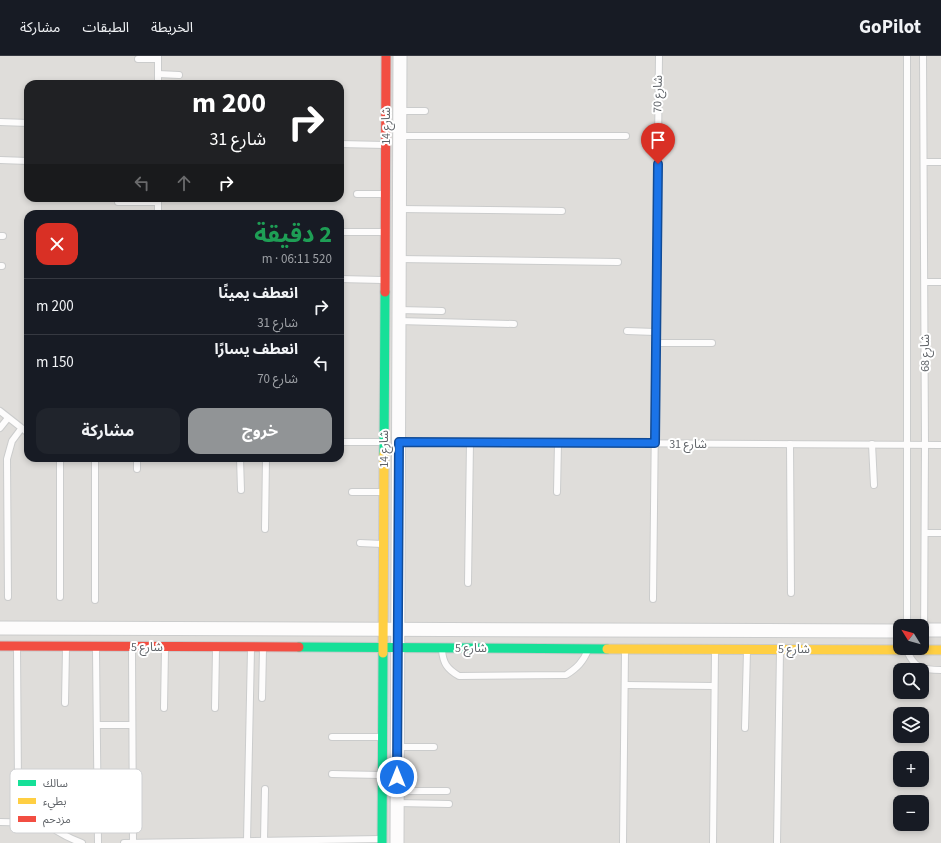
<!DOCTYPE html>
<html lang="ar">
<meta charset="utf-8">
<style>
body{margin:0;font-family:"Source Sans 3","Noto Sans Arabic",sans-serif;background:#20242c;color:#f1f3f6;direction:rtl;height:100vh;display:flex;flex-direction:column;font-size:15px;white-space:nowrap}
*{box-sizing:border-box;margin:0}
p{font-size:13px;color:#9ea1a6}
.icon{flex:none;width:22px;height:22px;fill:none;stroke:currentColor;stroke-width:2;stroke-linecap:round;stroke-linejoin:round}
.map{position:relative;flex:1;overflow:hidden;direction:ltr}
.panel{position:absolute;left:24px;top:154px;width:320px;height:252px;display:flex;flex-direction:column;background:#171b24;border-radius:12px;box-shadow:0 2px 6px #0003;direction:rtl}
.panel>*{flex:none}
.top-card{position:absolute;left:24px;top:24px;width:320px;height:122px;border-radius:12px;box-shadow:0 2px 6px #0003;direction:rtl;background:#202124;color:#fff;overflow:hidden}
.needle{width:26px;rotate:307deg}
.tools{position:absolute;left:893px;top:563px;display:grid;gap:8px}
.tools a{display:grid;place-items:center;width:36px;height:36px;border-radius:8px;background:#171b24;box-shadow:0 2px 6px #0003;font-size:20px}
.pin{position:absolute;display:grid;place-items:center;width:34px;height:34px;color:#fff;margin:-41px -17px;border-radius:50% 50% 50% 0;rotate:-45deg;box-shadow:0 0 4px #0007}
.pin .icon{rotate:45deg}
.me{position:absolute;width:44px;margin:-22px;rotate:0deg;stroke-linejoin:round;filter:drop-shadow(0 0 3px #0008)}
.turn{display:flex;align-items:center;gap:14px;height:84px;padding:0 12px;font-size:18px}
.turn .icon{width:52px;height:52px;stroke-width:2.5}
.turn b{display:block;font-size:28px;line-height:34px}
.lanes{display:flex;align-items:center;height:38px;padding:0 12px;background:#0003;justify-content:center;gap:20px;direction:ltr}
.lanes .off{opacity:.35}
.round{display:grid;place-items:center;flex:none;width:42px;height:42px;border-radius:12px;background:#20242c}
.head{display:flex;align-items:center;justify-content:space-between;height:68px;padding:0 12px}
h1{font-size:24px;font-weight:700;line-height:30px;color:#1e9e55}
.button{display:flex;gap:8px;margin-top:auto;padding:8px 12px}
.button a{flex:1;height:46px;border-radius:12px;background:#919496;color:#fff;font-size:16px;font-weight:700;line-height:46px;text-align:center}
.button a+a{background:#20242c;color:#f1f3f6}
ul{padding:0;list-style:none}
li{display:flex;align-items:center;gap:12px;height:56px;padding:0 12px;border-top:1px solid #363941}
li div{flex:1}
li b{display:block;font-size:15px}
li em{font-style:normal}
header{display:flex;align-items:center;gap:24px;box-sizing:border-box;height:56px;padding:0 20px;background:#171b24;border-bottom:1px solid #363941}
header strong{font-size:19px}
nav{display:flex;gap:22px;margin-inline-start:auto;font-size:14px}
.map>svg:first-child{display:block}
.industrial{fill:#dfddda;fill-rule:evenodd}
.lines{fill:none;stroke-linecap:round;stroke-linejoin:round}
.lane-casing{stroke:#cbcccc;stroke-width:8}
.street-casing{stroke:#cbcccc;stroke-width:15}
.fast-casing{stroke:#cacacb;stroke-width:11}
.slow-casing{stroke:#cacacb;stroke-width:11}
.jam-casing{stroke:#cacacb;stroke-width:11}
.lane{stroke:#fdfcfc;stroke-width:6}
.street{stroke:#fdfcfc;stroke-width:13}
.fast{stroke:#16e098;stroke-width:9}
.slow{stroke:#ffcf43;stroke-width:9}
.jam{stroke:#f24e42;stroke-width:9}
.route-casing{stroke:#114b97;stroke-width:10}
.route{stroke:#1a73e8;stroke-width:7}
.labels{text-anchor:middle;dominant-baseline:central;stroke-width:4;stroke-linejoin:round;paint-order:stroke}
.street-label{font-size:12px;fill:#5f6368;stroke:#fff}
.key{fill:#fff;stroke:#cfd0d2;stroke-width:1}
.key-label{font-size:11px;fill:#5f6368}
</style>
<header>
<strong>GoPilot</strong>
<nav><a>الخريطة</a><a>الطبقات</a><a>مشاركة</a></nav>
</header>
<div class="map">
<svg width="941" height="787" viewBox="0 0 941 787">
<rect width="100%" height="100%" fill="#efeeea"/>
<!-- industrial -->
<path class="industrial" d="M0,0h941v787h-941zM28,28h312v114h-312zM28,158h312v244h-312zM900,570h22v22h-22zM900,614h22v22h-22zM900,658h22v22h-22zM900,702h22v22h-22zM900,746h22v22h-22z"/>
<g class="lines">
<!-- lane casing -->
<g class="lane-casing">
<g id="lane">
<path d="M158,0v28"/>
<path d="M923,0l2,389 -1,203"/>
<path d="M138,3h20"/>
<path d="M158,18l21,1"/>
<path d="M401,55h24"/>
<path d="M0,66l28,1"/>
<path d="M398,80h228"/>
<path d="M340,88l45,1"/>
<path d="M0,104l28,1"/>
<path d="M924,106h17"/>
<path d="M357,138h26"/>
<path d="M158,144v14"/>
<path d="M118,146h40"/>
<path d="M400,153l162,2"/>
<path d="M340,176h44"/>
<path d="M0,180h3"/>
<path d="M399,203l219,3"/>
<path d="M0,210h2"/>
<path d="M340,223l42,1"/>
<path d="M925,226h16"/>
<path d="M399,254l43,1"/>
<path d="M399,265l115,3"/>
<path d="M627,275l28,1"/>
<path d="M655,287h57"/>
<path d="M0,355l28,22"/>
<path d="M0,372l8,-10"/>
<path d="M340,386h42"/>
<path d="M398,386l543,3"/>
<path d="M790,388l1,149"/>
<path d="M872,388l2,41"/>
<path d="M60,402v139"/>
<path d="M137,402v11"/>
<path d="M240,402l1,32"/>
<path d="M352,436h30"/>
<path d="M557,436l1,-49"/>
<path d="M265,473l1,-71"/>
<path d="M925,477h16"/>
<path d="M360,487l22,1"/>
<path d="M468,527l2,-141"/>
<path d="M8,541l-1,-138 5,-18 9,-12"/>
<path d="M653,543l6,-543"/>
<path d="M95,544v-142"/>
<path d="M907,570v-570"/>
<path d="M17,592l1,138c16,30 32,45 64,57"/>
<path d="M96,593l2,194"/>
<path d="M132,593l1,194"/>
<path d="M442,594c1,13 5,19 17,26l107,-1c11,-7 17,-13 22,-25"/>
<path d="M907,595c8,18 16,19 34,19"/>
<path d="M625,629l89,1"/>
<path d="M262,642l1,-49"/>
<path d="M65,647l1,-55"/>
<path d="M164,652l1,-59"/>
<path d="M215,652l1,-59"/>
<path d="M97,669h35"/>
<path d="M745,672l2,-77"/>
<path d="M332,681h49"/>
<path d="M398,691h36"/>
<path d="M332,718l48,1"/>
<path d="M397,735h50"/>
<path d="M397,747l52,1"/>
<path d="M0,766l44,1"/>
<path d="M47,769l1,-47"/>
<path d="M247,785l4,-192"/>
<path d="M264,785l1,-52"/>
<path d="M124,787l257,-4"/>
<path d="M623,787l2,-193"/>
<path d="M713,787l2,-192"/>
<path d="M777,787l3,-192"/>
</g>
</g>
<!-- street casing -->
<g class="street-casing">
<g id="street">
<path d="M0,572l900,3"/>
<path d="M922,574h19"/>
<path d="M397,787l3,-787"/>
</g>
</g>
<!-- fast casing -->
<g class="fast-casing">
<g id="fast">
<path d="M384,398l1,-162"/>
<path d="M299,591l308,2"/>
<path d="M382,787l1,-190"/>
</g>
</g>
<!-- slow casing -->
<g class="slow-casing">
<g id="slow">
<path d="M607,593l334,1"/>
<path d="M383,597l1,-199"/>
</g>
</g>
<!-- jam casing -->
<g class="jam-casing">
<g id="jam">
<path d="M385,236l1,-236"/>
<path d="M0,590l299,1"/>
</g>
</g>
<!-- lane -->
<use href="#lane" class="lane"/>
<!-- street -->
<use href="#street" class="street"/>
<!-- fast -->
<use href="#fast" class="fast"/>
<!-- slow -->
<use href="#slow" class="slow"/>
<!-- jam -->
<use href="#jam" class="jam"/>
</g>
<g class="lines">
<!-- route casing -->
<g class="route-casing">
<path id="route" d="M397,721l2,-335 256,1 3,-279"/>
</g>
<!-- route -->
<use href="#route" class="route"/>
</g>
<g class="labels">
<!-- street labels -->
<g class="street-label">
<text transform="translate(658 38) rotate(-89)">شارع 70</text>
<text transform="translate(386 70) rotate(-90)">شارع 14</text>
<text transform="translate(925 297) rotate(-90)">شارع 68</text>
<text x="688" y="388">شارع 31</text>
<text transform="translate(384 393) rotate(-90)">شارع 14</text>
<text x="147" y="591">شارع 5</text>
<text x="471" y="592">شارع 5</text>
<text x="794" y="593">شارع 5</text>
</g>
</g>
<!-- legend -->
<rect x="10" y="713" width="132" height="64" rx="6" class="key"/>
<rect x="18" y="724" width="18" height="6" fill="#16e098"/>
<rect x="18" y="742" width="18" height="6" fill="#ffcf43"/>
<rect x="18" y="760" width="18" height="6" fill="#f24e42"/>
<g class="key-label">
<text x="43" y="731">سالك</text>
<text x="43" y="749">بطيء</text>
<text x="43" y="767">مزدحم</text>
</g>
</svg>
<div class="tools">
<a><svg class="needle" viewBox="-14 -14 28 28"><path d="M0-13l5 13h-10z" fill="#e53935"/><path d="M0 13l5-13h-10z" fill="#9ea1a6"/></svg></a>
<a><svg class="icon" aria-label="search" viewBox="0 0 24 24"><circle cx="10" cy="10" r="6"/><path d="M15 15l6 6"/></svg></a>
<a><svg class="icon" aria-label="layers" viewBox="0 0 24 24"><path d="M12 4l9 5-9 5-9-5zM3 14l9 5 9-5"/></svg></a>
<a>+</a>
<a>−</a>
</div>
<div class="pin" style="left:658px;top:108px;background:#d93025"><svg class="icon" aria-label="arrive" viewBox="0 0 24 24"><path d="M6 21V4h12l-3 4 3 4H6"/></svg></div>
<svg class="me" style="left:397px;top:721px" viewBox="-20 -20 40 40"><circle r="17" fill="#1a73e8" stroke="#fff" stroke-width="3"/><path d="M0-11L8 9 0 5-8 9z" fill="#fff"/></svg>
<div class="top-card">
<div class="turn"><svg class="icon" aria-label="right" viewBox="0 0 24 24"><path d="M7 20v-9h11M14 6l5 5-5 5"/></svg><div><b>200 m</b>شارع 31</div></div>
<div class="lanes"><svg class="icon off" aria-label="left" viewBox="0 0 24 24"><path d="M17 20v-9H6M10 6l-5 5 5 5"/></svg><svg class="icon off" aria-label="ahead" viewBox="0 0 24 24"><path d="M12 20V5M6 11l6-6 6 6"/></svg><svg class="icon" aria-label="right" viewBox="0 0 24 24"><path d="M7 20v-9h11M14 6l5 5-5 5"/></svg></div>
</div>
<section class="panel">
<div class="head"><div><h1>2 دقيقة</h1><p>520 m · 06:11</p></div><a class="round" style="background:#d93025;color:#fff"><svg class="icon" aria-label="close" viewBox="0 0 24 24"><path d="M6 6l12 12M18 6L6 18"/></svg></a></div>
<ul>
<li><svg class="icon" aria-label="right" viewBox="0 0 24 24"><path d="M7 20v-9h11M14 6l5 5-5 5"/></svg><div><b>انعطف يمينًا</b><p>شارع 31</p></div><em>200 m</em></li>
<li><svg class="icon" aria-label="left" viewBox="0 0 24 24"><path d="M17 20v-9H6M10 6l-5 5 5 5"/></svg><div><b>انعطف يسارًا</b><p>شارع 70</p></div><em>150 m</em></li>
</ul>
<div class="button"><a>خروج</a><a>مشاركة</a></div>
</section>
</div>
